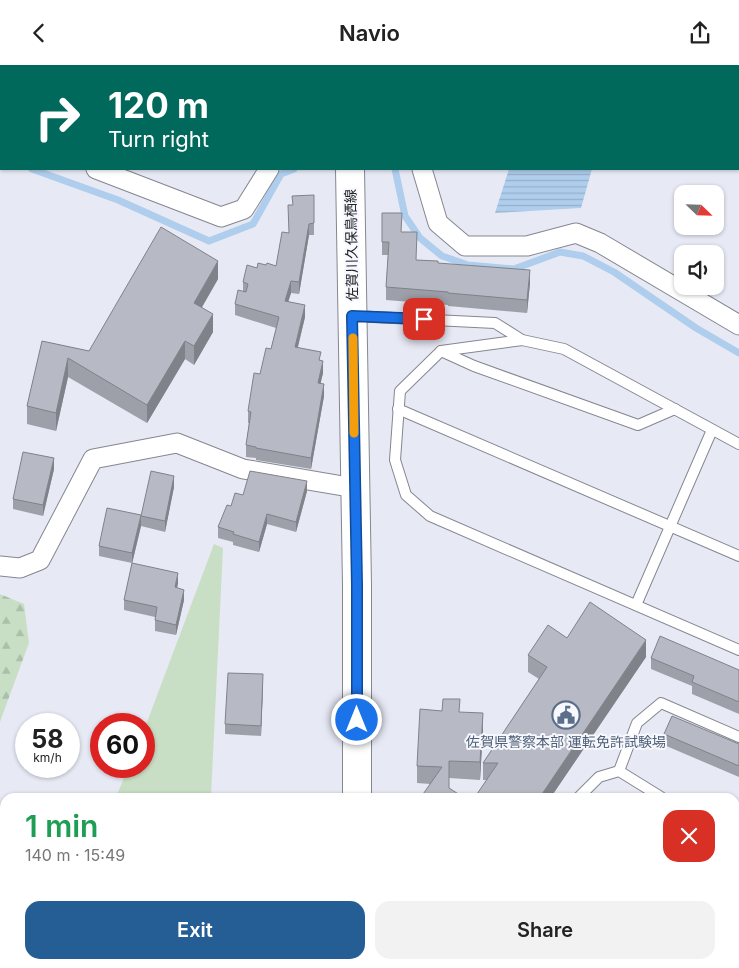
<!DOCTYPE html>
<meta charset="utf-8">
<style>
body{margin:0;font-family:Inter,"Noto Sans JP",sans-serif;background:#f2f2f2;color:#222;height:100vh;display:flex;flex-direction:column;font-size:19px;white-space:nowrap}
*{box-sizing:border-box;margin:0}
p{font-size:16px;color:#767676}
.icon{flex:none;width:28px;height:28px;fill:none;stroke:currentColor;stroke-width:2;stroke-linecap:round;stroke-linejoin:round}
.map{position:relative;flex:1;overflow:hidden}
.details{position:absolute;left:0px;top:728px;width:740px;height:176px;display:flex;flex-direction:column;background:#fff;border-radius:15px 15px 0 0;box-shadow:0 1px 4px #0004}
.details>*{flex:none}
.top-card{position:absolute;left:0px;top:0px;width:740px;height:105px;box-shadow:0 1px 4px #0004;background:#00695c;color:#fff;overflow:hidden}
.needle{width:32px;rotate:113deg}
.fabs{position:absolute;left:674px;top:120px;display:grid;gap:10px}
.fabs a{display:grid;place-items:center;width:50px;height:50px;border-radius:10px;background:#fff;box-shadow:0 1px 4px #0004;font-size:25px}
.speed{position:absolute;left:15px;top:648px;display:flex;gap:10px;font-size:25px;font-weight:700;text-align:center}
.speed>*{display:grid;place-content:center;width:65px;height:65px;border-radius:50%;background:#fff;box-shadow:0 1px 4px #0004;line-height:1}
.speed small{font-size:12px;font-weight:400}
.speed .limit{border:8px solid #d22;background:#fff;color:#111}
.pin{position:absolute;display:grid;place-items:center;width:42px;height:42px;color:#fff;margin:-21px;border-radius:10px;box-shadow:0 2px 8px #0006}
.me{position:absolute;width:55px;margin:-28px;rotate:0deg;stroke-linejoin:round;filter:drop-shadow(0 0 4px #0008)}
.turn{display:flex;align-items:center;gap:18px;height:105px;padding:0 25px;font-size:22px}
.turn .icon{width:65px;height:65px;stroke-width:2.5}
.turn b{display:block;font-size:35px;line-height:42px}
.round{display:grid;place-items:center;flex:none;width:52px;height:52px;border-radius:15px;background:#f2f2f2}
.overview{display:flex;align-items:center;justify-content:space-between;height:85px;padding:0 25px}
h1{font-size:30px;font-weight:600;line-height:38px;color:#1e9e55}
.button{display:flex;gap:10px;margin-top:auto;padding:10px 25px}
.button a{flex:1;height:58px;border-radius:15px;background:#245e95;color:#fff;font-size:20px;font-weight:600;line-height:58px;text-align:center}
.button a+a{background:#f2f2f2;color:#222}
header{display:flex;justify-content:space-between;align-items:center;height:65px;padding:0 25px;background:#fff;font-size:22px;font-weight:600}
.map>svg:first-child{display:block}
.grass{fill:#c9dfc5}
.forest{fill:url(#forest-firs)}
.water{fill:url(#water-rules)}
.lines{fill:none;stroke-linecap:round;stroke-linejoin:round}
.stream{stroke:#afcdec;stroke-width:7}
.service-casing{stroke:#848790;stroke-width:12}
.minor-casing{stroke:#848790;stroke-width:21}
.primary-casing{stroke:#848790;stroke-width:30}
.service{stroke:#fff;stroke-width:10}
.minor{stroke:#fff;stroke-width:19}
.primary{stroke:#fff;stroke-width:28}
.wall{fill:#9da0a9}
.shaded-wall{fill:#808289}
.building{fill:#b7bac4;stroke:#808289}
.route-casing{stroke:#114b97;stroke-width:12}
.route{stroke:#1a73e8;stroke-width:9}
.slow{stroke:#f59e0b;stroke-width:9}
.labels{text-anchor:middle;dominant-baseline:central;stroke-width:4;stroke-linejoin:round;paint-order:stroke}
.street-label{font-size:14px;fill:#202125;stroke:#f6f8fe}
.service-label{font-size:14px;fill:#4e5e75;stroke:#f6f8fe}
</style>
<header><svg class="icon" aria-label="back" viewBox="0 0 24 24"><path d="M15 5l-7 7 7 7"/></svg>Navio<svg class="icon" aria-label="share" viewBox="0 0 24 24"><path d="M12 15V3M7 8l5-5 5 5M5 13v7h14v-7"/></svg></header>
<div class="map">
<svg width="739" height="903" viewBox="0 0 739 903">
<defs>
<pattern id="forest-firs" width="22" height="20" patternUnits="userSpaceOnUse" patternTransform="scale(1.25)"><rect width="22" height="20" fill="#c9dfc5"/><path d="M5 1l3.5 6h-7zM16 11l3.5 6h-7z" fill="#acbfa9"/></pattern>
<pattern id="water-rules" width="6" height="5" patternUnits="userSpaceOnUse" patternTransform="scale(1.25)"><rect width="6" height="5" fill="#afcdec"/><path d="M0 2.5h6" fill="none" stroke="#96b0ca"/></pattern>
</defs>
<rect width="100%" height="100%" fill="#e7eaf5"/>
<!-- grass -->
<path class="grass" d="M214,479l9,4 -12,249h-95l13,-31h15v-36z"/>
<!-- forest -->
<path class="forest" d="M0,529l24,10 5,39 -29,79z"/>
<!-- water -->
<path class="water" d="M509,104h83l-11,39 -86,5z"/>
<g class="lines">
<!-- stream -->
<g class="stream">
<path d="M183,0l4,1"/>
<path d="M720,0l4,1"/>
<path d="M626,1l1,-1"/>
<path d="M0,92l1,1"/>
<path d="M32,104l86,31 91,41 44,-17 28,-50 13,-5"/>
<path d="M395,104l10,47 15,22 22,18 26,9 46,4 46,-17 23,4 31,16 82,56 43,25"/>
</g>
<!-- service casing -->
<g class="service-casing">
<g id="service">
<path d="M353,251l142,7 27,17"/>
<path d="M441,286l33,15 164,59 37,-16"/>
<path d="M398,344l341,147"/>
<path d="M739,379l-175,-95 -42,-9 -81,11 -41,40 -5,69 11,35 24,21 309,134"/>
<path d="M636,540l76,-175"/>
<path d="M619,706l18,-48 24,-20 78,34"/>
<path d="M579,732l20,-20 20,-6 42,26"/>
<path d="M735,778l4,2"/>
<path d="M700,899l3,4"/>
<path d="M477,903v-4"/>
</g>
</g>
<!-- minor casing -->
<g class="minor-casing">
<g id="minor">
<path d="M589,1l2,-1"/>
<path d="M0,67h1"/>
<path d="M96,104l125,48 23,-8 25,-40"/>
<path d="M422,104l16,54 27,23h62l49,-13 24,10 139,82"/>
<path d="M0,501l20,2 20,-8 53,-101 84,-16 66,26 112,19"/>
</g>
</g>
<!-- primary casing -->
<g class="primary-casing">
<g id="primary">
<path d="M348,0v1"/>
<path d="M350,104l7,416v212"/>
<path d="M359,899l1,4"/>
</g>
</g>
<!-- service -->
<use href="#service" class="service"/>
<!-- minor -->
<use href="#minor" class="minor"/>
<!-- primary -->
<use href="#primary" class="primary"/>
</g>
<!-- wall -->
<g class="wall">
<path d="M314,130v40h-5l-10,59 -8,-1 -3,8 17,16 -7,30 23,14 2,12 -3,10 4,13 -13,73 -55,-9v-2l-10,-1v-12l3,-22h-1v-12l12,-37 11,-25 5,-21 -41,-13v-11l8,-13v-9l14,-14 9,-3 10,1 13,-33 3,-28z"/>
<path d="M382,148l19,19 15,28 22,3 92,20 -3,30 -79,-7v-1l-62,-5v-13l2,-32h-6z"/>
<path d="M218,214l-16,28 11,25 -19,33 -9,-6 -38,64 -79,-46 -12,54 -29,-7v-18l15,-65 47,10z"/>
<path d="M54,404l-11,47 -30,-7v-10z"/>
<path d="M174,422l-9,45 -24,-6v-10z"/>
<path d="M307,426l-11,41 -29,-8 -8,28 -26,-7v-3l-15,-4v-11l13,-21 12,-11z"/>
<path d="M141,461l-9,37 46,20 -1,5 7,12 -8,35 -21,-4v-14l-31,-7v-10l8,-37 -33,-7v-10z"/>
<path d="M567,573l79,19 -95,140h-76l12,-17h-4v-17l56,-84 -11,-7v-17z"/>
<path d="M651,593l88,12v44l-47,-20v-8l-41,-17z"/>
<path d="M263,620l-2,51 -36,-2v-10z"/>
<path d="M460,647l23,18 -3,50 -31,-2 -19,6 -13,-1v-17z"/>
<path d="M664,669l75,10v33l-75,-32z"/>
<path d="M735,798l4,2v82l-4,-5z"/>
</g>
<!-- shaded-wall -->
<g class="shaded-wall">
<path d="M309,159v11l-10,59v-12z"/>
<path d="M218,196v18l-24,42v-18z"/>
<path d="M530,205v13l-3,30v-13z"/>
<path d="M291,216v12l-6,19v-11z"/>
<path d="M305,240v12l-10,41v-11z"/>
<path d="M213,249v18l-19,33v-19z"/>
<path d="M185,276v18l-38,64v-18z"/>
<path d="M68,293v19l-12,54v-18z"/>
<path d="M323,296v12l-5,22v-12z"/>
<path d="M324,319v12l-13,73v-11z"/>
<path d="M54,393v11l-11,47v-11z"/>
<path d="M174,411v11l-9,45v-11z"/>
<path d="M307,416v10l-11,41v-10z"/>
<path d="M267,449v10l-8,28v-10z"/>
<path d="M141,450v11l-9,38v-11z"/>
<path d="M178,508v10l-3,15v-11z"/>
<path d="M184,525v10l-8,35v-10z"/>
<path d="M646,575v17l-95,140h-11z"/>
<path d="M263,609v11l-2,51v-10z"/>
<path d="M483,648v17l-3,50v-18z"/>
<path d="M114,899h8l-2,4h-7z"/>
</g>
<!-- building -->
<g class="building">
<rect x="397" y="0" width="36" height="1"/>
<path d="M314,130v28l-5,1 -10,58 -8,-1 -6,20 20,4 -10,42 26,5 -2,8 4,1 -5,22 6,1 -13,74 -55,-10v-1l-10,-2 5,-33 -3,-1 6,-38 6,1 6,-26 5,1 8,-32 -44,-13 3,-14 8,2 2,-8 -5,-2 4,-17 10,3 1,-5 8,2 1,-2 9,3 6,-34 7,1 -1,-28h5l-1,-9z"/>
<path d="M382,148h20l-1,19h16l-1,28 22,1v2l92,7 -3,30 -79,-7v-1l-62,-5 3,-45h-7z"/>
<path d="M161,162l57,34 -24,42 19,11 -19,32 -9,-5 -38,64 -79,-47 -12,55 -29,-7 15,-65 47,10z"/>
<path d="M23,387l31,6 -11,47 -30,-6z"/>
<path d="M151,406l23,5 -9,45 -24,-5z"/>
<path d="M250,406l57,10 -11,41 -29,-8 -8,28 -26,-8 1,-2 -16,-5 9,-22 4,1 4,-13 8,2z"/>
<path d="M107,443l34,7 -9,38 -33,-7z"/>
<path d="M132,498l46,10 -3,14 9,3 -8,35 -21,-5 2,-13 -33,-7z"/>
<path d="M590,537l56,38 -106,157h-65l23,-34h-15l64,-96 -19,-12 20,-30 19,13z"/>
<path d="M660,571l79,34v32l-47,-20 2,-6 -43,-18z"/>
<path d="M228,608l35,1 -2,52 -36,-2z"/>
<path d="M443,634h17l-1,13 24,1 -3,49 -31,-1v27l14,9h-42l21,-30 -25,-1 3,-57 22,2z"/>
<path d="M672,651l67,28v22l-75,-32z"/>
<path d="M735,798l4,2v53l-4,-2z"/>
<path d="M739,860v8l-4,-5z"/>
<path d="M54,899h60l-1,4h-60z"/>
<path d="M607,899h2l3,4h-10z"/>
</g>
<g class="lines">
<!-- route casing -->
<g class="route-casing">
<path id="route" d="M357,655v-135l-5,-269 72,3"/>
</g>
<!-- route -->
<use href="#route" class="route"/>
<!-- slow -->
<path class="slow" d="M353,273l1,95"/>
</g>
<!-- icons -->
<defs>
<g id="civic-ring" transform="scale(1.4375)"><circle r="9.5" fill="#f6f8fe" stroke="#5c6f8a" stroke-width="1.5"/><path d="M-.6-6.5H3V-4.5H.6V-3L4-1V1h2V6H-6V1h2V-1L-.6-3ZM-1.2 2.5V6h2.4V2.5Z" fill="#5c6f8a"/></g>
</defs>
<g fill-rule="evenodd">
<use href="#civic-ring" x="566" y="650"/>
</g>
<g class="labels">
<!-- street labels -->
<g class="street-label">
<text transform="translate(351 180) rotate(-91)">佐賀川久保鳥栖線</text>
</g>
<!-- service labels -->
<g class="service-label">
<text x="566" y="676">佐賀県警察本部 運転免許試験場</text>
</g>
</g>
</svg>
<div class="fabs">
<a><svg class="needle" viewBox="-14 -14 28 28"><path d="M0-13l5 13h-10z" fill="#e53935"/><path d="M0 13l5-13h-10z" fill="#767676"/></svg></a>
<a><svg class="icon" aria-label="sound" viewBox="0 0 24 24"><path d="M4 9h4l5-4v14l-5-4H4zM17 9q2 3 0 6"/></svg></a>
</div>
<div class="speed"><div>58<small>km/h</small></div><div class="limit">60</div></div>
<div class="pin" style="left:424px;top:254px;background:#d93025"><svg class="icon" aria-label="arrive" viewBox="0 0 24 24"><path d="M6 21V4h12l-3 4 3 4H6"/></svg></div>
<svg class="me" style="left:357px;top:655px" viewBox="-20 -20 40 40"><circle r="17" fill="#1a73e8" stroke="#fff" stroke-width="3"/><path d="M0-11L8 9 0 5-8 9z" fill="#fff"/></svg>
<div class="top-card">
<div class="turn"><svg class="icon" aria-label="right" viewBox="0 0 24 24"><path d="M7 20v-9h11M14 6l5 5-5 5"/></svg><div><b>120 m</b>Turn right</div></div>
</div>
<section class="details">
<div class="overview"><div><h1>1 min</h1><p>140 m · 15:49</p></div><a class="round" style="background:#d93025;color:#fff"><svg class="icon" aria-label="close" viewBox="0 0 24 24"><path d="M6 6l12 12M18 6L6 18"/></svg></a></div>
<div class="button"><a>Exit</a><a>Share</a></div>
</section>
</div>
